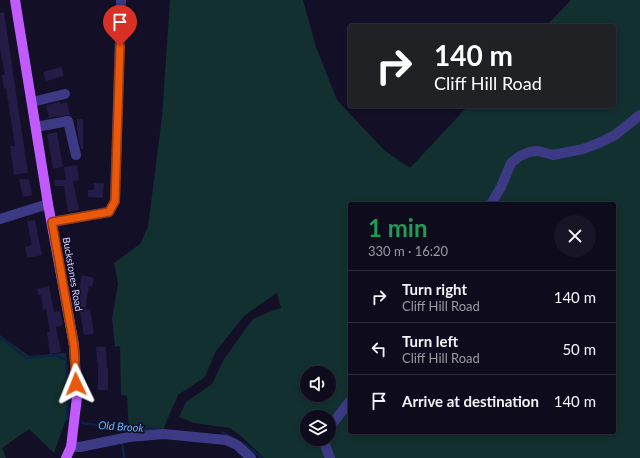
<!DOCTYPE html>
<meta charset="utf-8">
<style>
body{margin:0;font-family:Lato,sans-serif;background:#171425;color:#f1f3f6;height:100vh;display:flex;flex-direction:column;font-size:15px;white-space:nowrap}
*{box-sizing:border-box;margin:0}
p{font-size:13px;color:#9b9ba3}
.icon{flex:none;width:22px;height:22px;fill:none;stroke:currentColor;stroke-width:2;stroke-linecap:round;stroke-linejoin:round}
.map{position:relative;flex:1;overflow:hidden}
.side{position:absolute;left:348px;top:202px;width:268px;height:232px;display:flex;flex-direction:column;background:#0e0b1c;border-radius:4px;box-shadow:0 2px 6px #0003,0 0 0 1px #2e2b3b}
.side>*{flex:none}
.banner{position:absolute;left:348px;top:24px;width:268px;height:84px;border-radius:4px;box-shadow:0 2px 6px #0003,0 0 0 1px #2e2b3b;background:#202124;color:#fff;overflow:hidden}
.tools{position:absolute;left:300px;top:366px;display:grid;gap:8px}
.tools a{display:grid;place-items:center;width:36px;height:36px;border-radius:50%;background:#0e0b1c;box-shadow:0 2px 6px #0003,0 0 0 1px #2e2b3b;font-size:20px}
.pin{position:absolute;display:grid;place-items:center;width:34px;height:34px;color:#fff;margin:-41px -17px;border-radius:50% 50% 50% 0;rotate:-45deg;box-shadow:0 0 4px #0007}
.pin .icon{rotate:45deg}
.me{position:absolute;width:44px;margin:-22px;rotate:358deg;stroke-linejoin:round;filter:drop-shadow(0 0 3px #0008)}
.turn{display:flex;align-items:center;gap:14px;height:84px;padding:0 20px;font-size:18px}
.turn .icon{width:52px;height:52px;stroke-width:2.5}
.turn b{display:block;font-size:28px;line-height:34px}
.round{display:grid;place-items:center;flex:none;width:42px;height:42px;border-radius:21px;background:#171425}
.overview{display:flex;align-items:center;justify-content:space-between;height:68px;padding:0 20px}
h1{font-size:24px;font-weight:700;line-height:30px;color:#1e9e55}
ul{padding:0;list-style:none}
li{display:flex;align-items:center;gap:12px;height:52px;padding:0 20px;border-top:1px solid #2e2b3b}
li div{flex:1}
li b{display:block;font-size:15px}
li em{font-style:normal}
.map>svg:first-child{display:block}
.green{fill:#12302f;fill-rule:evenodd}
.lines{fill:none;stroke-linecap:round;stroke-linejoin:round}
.stream{stroke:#0c2248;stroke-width:2.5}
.building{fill:#241b47}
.minor{stroke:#3d3a85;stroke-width:10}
.major{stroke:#c25bff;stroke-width:10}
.route-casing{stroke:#983908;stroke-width:10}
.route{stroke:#ea580c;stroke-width:7}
.labels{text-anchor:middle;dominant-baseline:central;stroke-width:3.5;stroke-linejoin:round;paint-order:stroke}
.street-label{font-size:10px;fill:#d9d4ff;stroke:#130f26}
.water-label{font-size:11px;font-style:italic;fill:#62b6ff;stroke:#130f26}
</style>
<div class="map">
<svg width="640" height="458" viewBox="0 0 640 458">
<rect width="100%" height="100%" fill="#130f26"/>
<!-- green -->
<g class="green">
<path d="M170,0h133l13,47 21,53 47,50 26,18 58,-62h146v-80h-68l25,-26h69v458h-376l-22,-21 -12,-9 -36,-5 -15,-6 7,-15 26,-18 12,-25 29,-40 21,-9 7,-2 -4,-15 -32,22 -29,36 -11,26 -27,18 -16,37 -33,2 -2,-38 -6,-1 -1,-49 -5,1 -3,-29 6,-34 -4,-21 26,-19 8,-17 14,-110zM350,204h264v228h-264zM307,373h22v22h-22zM307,417h22v22h-22z"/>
<path d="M0,335l29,21 37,-3 3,30 -2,33 -13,37 -25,-24 -27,19 4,10h-6z"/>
</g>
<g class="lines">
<!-- stream -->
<g class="stream">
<path d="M0,338l6,3 20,17 29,-3 11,5 2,24 -1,36"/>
<path d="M82,423l37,5h42"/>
<path d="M222,432l22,12 18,14"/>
<path d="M122,440l2,18"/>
</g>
</g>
<!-- building -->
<g class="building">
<path d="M4,12l24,161 -14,2 -4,-29h5l-1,-7 -8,-51 -2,1 -2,-14h3l-5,-27v-35z"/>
<path d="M61,67l3,9 -18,5 -3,-9z"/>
<path d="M60,102v2l7,-2 3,13 -21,3 -3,-13z"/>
<path d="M77,119h6v30h-2l-4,-19z"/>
<path d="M57,132l6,35 -10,2 -6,-35z"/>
<path d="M77,165l2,15 -6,1 6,29 -11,2 -4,-26h-9l-1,-6h12l-2,-13z"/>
<path d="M19,179h10l3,16 -9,2z"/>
<path d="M94,183h10l-1,15 -15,-1v-7h6z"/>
<path d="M35,220l7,35 -15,3 -2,-11 7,-2 -5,-24z"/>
<path d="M82,275l12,3 -2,9 -3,-1 -4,24 5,-1 4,25 -10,1 -4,-24 -3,-1 2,-10h-2z"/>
<path d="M49,286l5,26 6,-1 3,14 -7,2 5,25 -11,2 -3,-22h3l-4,-23 -3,1 -2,-15h-3l-1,-6z"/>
<path d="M96,347h10l1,21h1v22h-10v-28h-1z"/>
</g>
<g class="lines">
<!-- minor -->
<g class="minor">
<path d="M32,102l33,-8"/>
<path d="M36,127l32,-6 8,34"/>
<path d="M491,204l10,-17 10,-24 9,-7 9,-4 9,-1 15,4 30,-6 16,-6 16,-8 25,-20"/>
<path d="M0,219l48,-15"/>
<path d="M52,222l57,-10 6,-11 6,-201"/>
<path d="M329,428l21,-27"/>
<path d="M325,439l-1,3 6,16"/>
<path d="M71,447h9l49,-10 35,-3 62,6 11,5 14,13"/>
</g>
<!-- major -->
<path class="major" d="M15,0l33,204 26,141 3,52 -6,50 -5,11"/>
</g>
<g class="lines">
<!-- route casing -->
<g class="route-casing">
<path id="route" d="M76,384l-2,-38 -22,-124 57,-10 6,-11 5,-155"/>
</g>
<!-- route -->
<use href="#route" class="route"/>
</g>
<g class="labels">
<!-- street labels -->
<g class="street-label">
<text transform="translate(73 274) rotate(80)">Buckstones Road</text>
</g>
<!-- water labels -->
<g class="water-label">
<text transform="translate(121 426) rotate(4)">Old Brook</text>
</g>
</g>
</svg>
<div class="tools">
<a><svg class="icon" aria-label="sound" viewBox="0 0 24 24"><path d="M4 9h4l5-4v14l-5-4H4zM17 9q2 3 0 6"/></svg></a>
<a><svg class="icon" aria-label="layers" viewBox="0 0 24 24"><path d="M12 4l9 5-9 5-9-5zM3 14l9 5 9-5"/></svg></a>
</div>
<div class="pin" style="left:120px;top:46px;background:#d93025"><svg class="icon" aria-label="arrive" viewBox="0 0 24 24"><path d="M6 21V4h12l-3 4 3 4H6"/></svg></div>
<svg class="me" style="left:76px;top:384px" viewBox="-20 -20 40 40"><path d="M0-17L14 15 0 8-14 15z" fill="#ea580c" stroke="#fff" stroke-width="4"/></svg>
<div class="banner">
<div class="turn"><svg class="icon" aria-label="right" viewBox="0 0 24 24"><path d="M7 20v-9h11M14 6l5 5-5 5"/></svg><div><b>140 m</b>Cliff Hill Road</div></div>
</div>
<section class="side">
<div class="overview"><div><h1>1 min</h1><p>330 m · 16:20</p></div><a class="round"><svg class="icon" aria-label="close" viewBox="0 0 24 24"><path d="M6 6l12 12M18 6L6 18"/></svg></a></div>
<ul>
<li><svg class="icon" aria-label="right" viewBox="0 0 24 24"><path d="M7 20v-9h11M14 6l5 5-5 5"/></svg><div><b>Turn right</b><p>Cliff Hill Road</p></div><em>140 m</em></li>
<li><svg class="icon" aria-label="left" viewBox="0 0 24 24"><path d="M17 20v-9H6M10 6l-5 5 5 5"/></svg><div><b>Turn left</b><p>Cliff Hill Road</p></div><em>50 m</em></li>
<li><svg class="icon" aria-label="arrive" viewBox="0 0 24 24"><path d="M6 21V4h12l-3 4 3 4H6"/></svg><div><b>Arrive at destination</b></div><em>140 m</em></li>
</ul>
</section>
</div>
